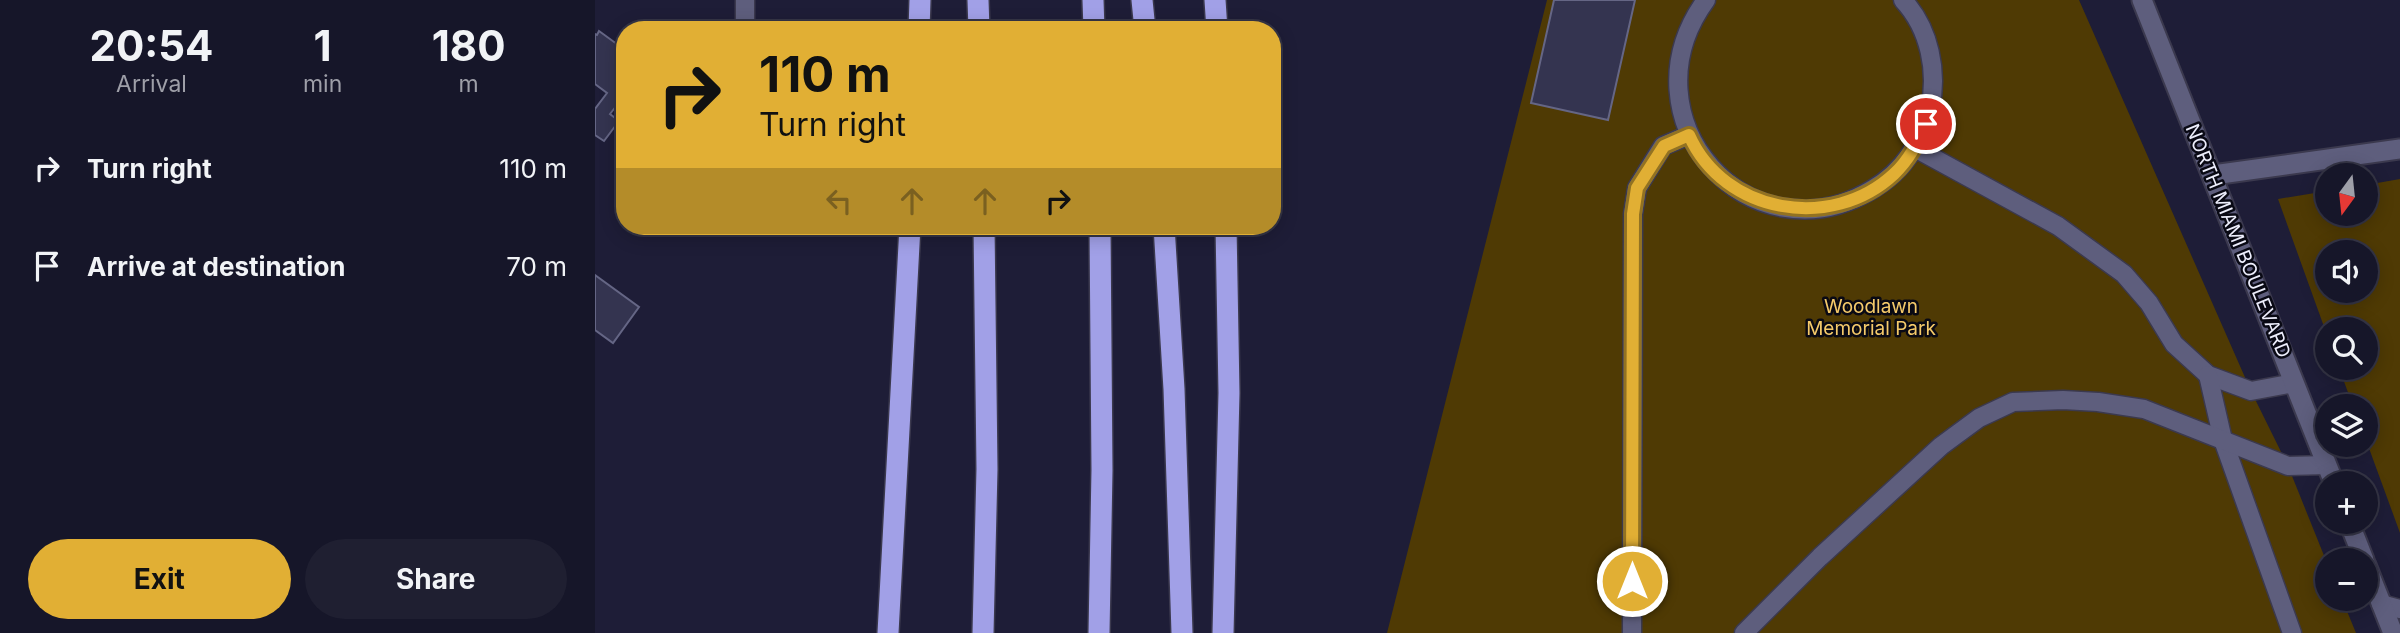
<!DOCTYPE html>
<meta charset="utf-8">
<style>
body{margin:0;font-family:Inter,sans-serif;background:#1f1f31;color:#f1f3f6;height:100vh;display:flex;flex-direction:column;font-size:26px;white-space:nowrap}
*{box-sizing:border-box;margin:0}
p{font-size:23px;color:#9e9fa8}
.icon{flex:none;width:38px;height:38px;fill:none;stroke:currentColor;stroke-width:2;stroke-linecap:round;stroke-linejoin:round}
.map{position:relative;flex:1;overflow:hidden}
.side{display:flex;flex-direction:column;background:#161629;width:595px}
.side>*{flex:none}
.hud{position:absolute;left:21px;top:21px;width:665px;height:214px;border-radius:28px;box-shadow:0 4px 18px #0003,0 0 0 2px #353546;background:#e1af34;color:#111;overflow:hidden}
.needle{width:46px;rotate:195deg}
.fabs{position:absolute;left:1720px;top:163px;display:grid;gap:14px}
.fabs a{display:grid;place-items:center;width:63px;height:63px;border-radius:50%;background:#161629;box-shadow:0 4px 18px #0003,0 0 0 2px #353546;font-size:35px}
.pin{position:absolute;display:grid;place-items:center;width:60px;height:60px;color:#fff;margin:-30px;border:4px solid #fff;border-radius:50%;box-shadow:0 2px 7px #0007}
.me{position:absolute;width:77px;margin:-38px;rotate:0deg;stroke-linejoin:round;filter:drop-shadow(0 0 5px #0008)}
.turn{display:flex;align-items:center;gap:24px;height:147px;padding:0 28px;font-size:32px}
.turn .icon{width:91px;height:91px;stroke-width:2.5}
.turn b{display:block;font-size:49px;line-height:60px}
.lanes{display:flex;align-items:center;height:66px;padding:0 28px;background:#0003;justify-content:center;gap:35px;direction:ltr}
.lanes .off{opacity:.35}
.eta{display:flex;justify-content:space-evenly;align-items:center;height:119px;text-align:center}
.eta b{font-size:42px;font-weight:700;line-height:49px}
.primary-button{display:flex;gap:14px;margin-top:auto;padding:14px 28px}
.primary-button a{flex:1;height:80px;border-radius:42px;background:#e1af34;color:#111;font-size:28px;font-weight:700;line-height:80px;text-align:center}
.primary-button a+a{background:#1f1f31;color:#f1f3f6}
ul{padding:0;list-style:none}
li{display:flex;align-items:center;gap:21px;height:98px;padding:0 28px}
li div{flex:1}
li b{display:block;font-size:26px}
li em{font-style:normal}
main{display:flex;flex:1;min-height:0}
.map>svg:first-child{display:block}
.green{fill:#4f3a04;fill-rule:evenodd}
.building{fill:#343450;stroke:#656685;stroke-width:2}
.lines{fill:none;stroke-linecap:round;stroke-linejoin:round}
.service-casing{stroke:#3b394e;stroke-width:21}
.tertiary-casing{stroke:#3b394e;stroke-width:23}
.motorway-casing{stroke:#3b394e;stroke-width:24}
.service{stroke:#5e5e7d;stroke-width:18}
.tertiary{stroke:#5e5e7d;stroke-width:19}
.motorway{stroke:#a1a0e7;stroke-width:21}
.route-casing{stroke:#927222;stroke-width:18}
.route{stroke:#e1af34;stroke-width:12}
.labels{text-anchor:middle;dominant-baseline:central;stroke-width:5;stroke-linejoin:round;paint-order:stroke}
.street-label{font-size:19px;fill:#edeefc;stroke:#090914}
.park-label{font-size:19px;fill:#f5ca6a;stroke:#090914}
</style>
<main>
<section class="side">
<div class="eta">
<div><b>20:54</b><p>Arrival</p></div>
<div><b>1</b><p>min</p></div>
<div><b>180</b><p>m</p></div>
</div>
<ul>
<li><svg class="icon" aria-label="right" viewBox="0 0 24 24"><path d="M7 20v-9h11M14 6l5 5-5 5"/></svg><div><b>Turn right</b></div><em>110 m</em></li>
<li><svg class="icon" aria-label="arrive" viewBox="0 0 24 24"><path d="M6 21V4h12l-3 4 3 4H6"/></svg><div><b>Arrive at destination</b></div><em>70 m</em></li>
</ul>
<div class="primary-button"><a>Exit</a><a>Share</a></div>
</section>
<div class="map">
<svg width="1805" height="633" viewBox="0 0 1805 633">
<rect width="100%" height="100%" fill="#1e1d37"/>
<!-- green -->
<g class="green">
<path d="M952,0h532l172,391 37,75 39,97v35l15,1 14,34h-969z"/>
<path d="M1805,179v354l-34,-93v-34h-13l-14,-38h27v-39h-39v6l-49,-136 49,-8v23h39v-29zM1732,252h39v38h-39z"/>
</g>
<!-- building -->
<g class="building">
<path d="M959,0h81l-27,120 -77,-17z"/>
<path d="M4,31l26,19v45l-15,19 9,7 -15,20 -9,-6v-26l12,-16 -12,-9v-50l2,1z"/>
<path d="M0,275l44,32 -26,36 -18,-13z"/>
</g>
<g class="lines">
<!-- service casing -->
<g class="service-casing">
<g id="service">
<path d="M150,0v30"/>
<path d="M1111,0c-86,118 44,264 167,189 30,-18 49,-47 57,-80 8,-37 0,-80 -27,-109"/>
<path d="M1320,148l143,78 66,48 25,29 25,41 34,31 43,16 43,-8"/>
<path d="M1613,375l15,65 69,193"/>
<path d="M1786,604l19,5"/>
<path d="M1037,633l1,-419 4,-26 26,-42 26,-11"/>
<path d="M1149,633l76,-76 121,-111 38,-28 34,-16 50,-2 35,2 46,7 144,57 39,-1"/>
</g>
</g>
<!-- tertiary casing -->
<g class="tertiary-casing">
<g id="tertiary">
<path d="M1547,0l192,483"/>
<path d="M1618,175l187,-26"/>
<path d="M1754,522l15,38"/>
<path d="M1771,565l27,68"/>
</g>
</g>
<!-- motorway casing -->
<g class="motorway-casing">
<g id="motorway">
<path d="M383,0l1,30"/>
<path d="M498,0l1,30"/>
<path d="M547,0l3,30"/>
<path d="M620,0l2,30"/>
<path d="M324,30l1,-30"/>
<path d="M569,226l10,163 8,244"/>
<path d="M293,633l22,-407"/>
<path d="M388,633l4,-164 -3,-243"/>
<path d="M504,633l3,-163 -2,-244"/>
<path d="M628,633l6,-240 -3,-167"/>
</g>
</g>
<!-- service -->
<use href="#service" class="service"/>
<!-- tertiary -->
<use href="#tertiary" class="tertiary"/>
<!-- motorway -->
<use href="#motorway" class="motorway"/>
</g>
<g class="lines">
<!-- route casing -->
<g class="route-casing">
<path id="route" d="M1037,581l1,-367 4,-26 27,-42 25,-11c35,79 143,97 205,39 15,-14 24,-32 32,-50"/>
</g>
<!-- route -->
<use href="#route" class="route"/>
</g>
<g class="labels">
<!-- street labels -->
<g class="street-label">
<text transform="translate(1643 241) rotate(68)">NORTH MIAMI BOULEVARD</text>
</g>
<!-- park labels -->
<g class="park-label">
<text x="1276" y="306">Woodlawn<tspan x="1276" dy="22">Memorial Park</tspan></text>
</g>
</g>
</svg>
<div class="fabs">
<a><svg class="needle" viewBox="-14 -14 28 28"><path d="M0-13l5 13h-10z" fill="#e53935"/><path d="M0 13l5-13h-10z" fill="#9e9fa8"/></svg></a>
<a><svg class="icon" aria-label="sound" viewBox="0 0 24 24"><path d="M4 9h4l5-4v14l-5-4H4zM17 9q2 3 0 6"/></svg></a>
<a><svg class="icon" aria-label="search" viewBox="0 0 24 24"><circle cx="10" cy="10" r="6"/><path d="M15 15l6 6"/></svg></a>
<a><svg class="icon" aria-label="layers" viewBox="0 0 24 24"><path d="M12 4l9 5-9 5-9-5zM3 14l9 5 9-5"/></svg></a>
<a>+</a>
<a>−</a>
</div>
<div class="pin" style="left:1331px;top:124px;background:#d93025"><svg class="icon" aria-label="arrive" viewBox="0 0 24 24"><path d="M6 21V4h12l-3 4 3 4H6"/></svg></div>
<svg class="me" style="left:1037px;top:581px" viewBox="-20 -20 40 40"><circle r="17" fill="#e1af34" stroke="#fff" stroke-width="3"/><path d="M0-11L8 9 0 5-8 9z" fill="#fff"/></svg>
<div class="hud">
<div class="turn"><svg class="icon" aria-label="right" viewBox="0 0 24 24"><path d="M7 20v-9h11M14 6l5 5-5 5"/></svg><div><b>110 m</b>Turn right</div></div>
<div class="lanes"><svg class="icon off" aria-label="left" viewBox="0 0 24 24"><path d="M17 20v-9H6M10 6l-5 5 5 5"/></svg><svg class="icon off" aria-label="ahead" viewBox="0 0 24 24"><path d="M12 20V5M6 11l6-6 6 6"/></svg><svg class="icon off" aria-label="ahead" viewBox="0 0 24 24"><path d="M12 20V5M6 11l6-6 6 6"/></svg><svg class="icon" aria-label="right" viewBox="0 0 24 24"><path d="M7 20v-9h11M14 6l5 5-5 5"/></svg></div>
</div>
</div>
</main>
